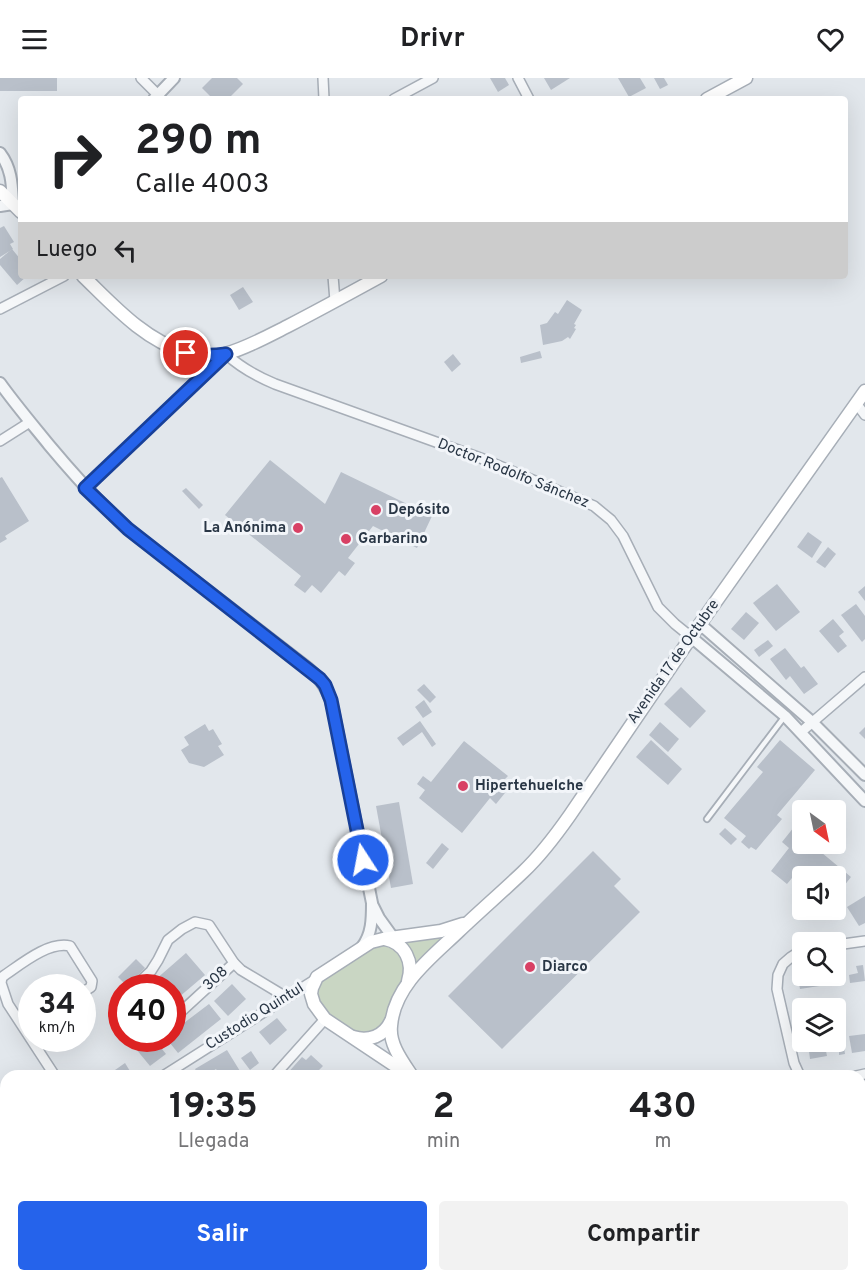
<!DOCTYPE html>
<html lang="es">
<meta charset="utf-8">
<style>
body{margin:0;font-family:Overpass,sans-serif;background:#f2f2f2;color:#202124;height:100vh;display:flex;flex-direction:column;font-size:22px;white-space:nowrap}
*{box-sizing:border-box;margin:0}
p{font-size:20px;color:#757577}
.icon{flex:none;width:33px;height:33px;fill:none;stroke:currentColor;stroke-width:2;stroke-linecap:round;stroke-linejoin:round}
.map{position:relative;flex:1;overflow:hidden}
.details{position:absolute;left:0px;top:992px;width:866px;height:212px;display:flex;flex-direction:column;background:#fff;border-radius:18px 18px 0 0;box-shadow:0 6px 24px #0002}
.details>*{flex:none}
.guide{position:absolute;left:18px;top:18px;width:830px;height:183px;border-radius:6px;box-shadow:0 6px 24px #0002;background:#fff;color:#202124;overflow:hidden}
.needle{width:39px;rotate:147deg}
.controls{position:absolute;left:792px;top:722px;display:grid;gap:12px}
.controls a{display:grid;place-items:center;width:54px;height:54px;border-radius:6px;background:#fff;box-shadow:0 6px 24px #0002;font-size:30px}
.speed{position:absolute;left:18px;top:896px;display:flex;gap:12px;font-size:30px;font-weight:700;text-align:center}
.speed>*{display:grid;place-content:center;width:78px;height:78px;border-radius:50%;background:#fff;box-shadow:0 6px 24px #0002;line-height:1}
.speed small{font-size:15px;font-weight:400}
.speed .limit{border:9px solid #d22;background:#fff;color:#111}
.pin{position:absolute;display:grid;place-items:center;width:51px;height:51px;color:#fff;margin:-26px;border:3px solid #fff;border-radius:50%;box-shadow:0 2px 6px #0007}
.me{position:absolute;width:66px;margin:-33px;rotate:349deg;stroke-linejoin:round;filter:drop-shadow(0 0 4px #0008)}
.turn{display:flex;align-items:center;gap:21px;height:126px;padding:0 18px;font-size:27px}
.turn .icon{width:78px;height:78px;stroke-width:2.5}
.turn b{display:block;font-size:42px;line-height:51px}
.then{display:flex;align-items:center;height:57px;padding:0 18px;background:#0003;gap:12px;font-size:22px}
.eta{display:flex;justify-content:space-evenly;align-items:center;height:102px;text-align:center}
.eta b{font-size:36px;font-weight:700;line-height:42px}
.action{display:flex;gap:12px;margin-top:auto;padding:12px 18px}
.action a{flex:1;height:69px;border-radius:6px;background:#2563eb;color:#fff;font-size:24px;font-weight:700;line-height:69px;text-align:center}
.action a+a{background:#f2f2f2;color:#202124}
header{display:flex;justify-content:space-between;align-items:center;height:78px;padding:0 18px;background:#fff;font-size:27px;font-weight:700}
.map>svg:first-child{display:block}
.green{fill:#c9d6c3}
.building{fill:#b9c0ca}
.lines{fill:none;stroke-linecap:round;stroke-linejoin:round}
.service-casing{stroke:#a7aeb7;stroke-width:8}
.minor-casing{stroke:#a7aeb7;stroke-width:12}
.tertiary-casing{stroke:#a7aeb7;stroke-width:14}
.secondary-casing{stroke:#a7aeb7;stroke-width:15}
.service{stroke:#f5f7f9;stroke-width:4.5}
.minor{stroke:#f5f7f9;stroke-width:9}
.tertiary{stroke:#f5f7f9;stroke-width:10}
.secondary{stroke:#fff;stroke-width:12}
.route-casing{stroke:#184099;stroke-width:15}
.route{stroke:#2563eb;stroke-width:10}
.poi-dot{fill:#d84064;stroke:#f2f5f9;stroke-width:2}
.labels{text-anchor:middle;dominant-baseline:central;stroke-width:6;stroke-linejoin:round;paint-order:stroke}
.street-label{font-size:15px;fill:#293645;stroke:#f2f5f9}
.poi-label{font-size:15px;font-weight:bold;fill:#293645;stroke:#f2f5f9;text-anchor:start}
</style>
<header><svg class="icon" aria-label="menu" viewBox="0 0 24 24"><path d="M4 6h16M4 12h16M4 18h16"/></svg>Drivr<svg class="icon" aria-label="heart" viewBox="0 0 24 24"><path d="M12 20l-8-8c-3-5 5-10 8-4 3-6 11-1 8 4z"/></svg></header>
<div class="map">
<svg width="865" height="1202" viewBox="0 0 865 1202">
<rect width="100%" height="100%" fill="#e2e7ec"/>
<!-- green -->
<g class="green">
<path d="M450,856l-34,32 -12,-23v-1z"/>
<path d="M377,868c15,-2 31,12 29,29 -1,8 -12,20 -15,29 -5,10 -5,21 -16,27 -24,12 -75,-29 -50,-52z"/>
<path d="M865,1030v52l-5,4v-55z"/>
</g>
<!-- building -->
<g class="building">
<rect x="0" y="0" width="57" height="13"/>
<path d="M212,0h25l6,6 -15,15h-15l-11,-11z"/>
<path d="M490,0h15l4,7 -11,7z"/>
<path d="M544,0h26l-19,12z"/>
<path d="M618,0h22l6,10 -17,9z"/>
<path d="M654,0h10l4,7 -8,4z"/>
<path d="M4,148l10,16 -4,2 3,5 -13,8v-29z"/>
<path d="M12,171l9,11v16h6l-10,9 -17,-20v-6z"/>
<path d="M243,209l10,15 -14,8 -9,-15z"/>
<path d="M567,222l15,10 -8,14 2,1 -2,3 2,1 -6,10 -2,-2 -6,4 -19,4 -3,-20 7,-2 8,-11 3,2z"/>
<path d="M540,273l2,7 -21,5 -1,-6z"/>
<path d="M453,276l8,10 -9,8 -8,-10z"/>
<path d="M270,382l55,44 16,-32 91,44 -15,32 -44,-22 -25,32 7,5 -10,13 -6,-5 -18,22 -9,-8 -7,8 -11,-8 7,-9 -76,-61z"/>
<path d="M2,399l27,44 -24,15 2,3 -7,4v-65z"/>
<path d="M186,410l17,17 -4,4 -17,-18z"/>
<path d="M808,454l14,10 -10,16 -15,-11z"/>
<path d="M828,469l8,7 -11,14 -9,-6z"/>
<path d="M777,506l23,28 -24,19 -23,-28z"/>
<path d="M865,508v15l-7,-9z"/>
<path d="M856,526l9,12v23l-3,3 -21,-27z"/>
<path d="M746,534l13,11 -15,17 -13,-11z"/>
<path d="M833,541l11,13 -5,4 8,10 -9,7 -19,-22z"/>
<path d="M768,562l5,6 -14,11 -5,-7z"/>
<path d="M785,570l16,20 3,-2 14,18 -14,10 -14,-18 -4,4 -16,-21z"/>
<path d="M424,606l12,13 -6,6 -13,-13z"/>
<path d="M681,609l25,24 -16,17 -26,-24z"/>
<path d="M424,622l8,12 -9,6 -8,-11z"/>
<path d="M420,643l16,23 -4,3 -10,-15 -19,14 -6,-8z"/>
<path d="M660,644l19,17 -11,13 -19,-17z"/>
<path d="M205,646l4,7 4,-2 9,15 -4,2 6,9 -20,12 -15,-4 -8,-13 8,-5 -5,-8z"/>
<path d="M865,649v12l-6,-6z"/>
<path d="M651,662l31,29 -14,16 -32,-28z"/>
<path d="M780,662l35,30 -38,45 5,4 -26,31 -5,-3 -2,2 -8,-7 5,-6 -22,-18 39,-46 -6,-5z"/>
<path d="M464,663l44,35 -6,6 7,6 -13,16 -6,-6 -28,35 -43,-35 6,-8 -8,-6 6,-8 8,6z"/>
<path d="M399,724l14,82 -22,4 -15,-82z"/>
<path d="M794,749l7,6 -1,2 2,2v6h8l41,34 -15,19v-20h-34v10l-10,-8 -5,6 -16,-13 18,-23 -7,-6z"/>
<path d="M725,750l12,11 -6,6 -12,-11z"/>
<path d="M442,765l7,6 -16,20 -7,-6z"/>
<path d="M593,773l28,28 -7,7 26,26 -138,137 -54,-53z"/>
<path d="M865,818v27l-6,3 -12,-19z"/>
<path d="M186,875l19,22 -33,28v-16h-25z"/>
<path d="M136,881l9,9 -18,18 -9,-9z"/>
<path d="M863,887l2,16 -15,2 -1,-8 9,-2 -2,-7z"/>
<path d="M797,896l27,1 2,10 -26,4z"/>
<path d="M825,897h10l2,9 -10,1z"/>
<path d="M232,906l14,15 -18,17 -14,-15z"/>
<path d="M209,926l12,15 -43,34 -12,-15h6v-6z"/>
<path d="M836,939h3l6,37 -6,1v-6l-13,2 1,5 -17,3 -2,-15 14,-3h14z"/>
<path d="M277,940l10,12 -17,15 -11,-13z"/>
<path d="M865,956v17l-13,2 -3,-17z"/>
<path d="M150,960h3l13,16 -16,12 -14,-17z"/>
<path d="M227,972l16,26h-23l-4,-7 -11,7h-6l-4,-7z"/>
<path d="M251,973l8,12 -9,7 -9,-12z"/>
<path d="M311,977l12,11 -6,6 4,4h-36l17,-19 4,3z"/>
<path d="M125,985l8,13h-14l-4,-6z"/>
<path d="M860,1147l5,7v5l-5,4z"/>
<path d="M860,1170l5,6v4l-5,6z"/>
<path d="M554,1197h21l1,2 -5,3h-14z"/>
<path d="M596,1197h4l4,5h-14z"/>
<path d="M616,1197h1l5,5h-12z"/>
</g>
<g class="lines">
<!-- service casing -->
<g class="service-casing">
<path id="service" d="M707,741l78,-103"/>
</g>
<!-- minor casing -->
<g class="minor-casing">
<g id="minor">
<path d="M141,0l17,17"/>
<path d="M323,0l1,21"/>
<path d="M518,0l11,21"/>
<path d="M394,21l39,-21"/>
<path d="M333,198l2,25"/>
<path d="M0,231l64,-33"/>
<path d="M856,325l9,12"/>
<path d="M0,363l30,-19"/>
<path d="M85,410l141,-134c15,14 30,22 49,30l208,75 111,47 17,14 12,16 35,71 17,17 16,13"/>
<path d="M801,654l64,-55"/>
<path d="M836,867l29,-4"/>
<path d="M134,909l17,-16 7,-11 10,-20 14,-11 13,-7 14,3 25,38 7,7 45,27"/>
<path d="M172,942l62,-57"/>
<path d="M55,998l-47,-72 -7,-21 1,-6c18,-12 46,-36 68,-31l22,35 -1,6 -9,6"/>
<path d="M163,998l153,-97"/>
<path d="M274,998l51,-57"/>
<path d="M802,998l-3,-2 -5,-11 -17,-74 1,-14 5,-11 8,-7 11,-7"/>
<path d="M856,998l9,-2"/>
<path d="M181,1197l3,5"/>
<path d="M642,1197l6,5"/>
<path d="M258,1202l5,-5"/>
</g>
</g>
<!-- tertiary casing -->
<g class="tertiary-casing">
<g id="tertiary">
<path d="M154,21l20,-21"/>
<path d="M0,75c12,16 12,32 13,51l-13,2"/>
<path d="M0,305c15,21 32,41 49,62 25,30 49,57 79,84l180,139c14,12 21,24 25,41l39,194c0,16 0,31 -10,44"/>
<path d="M700,546l112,98 53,53"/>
<path d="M691,559l94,79 80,85"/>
<path d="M373,828l6,12 18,25"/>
<path d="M860,1091l5,-3"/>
<path d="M860,1111l5,-4"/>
<path d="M676,1202l8,-5"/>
<path d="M712,1202l8,-5"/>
</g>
</g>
<!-- secondary casing -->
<g class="secondary-casing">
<g id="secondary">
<path d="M707,21l39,-21"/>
<path d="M0,113l21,21"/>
<path d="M83,198c30,29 61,64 102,76 12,4 27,5 40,2 22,-6 43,-18 63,-28 31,-16 62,-33 93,-50"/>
<path d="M385,861c20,4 29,23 23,42"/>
<path d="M353,959c16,5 31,-1 38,-16"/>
<path d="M409,997l-84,-56 -11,-15 -3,-10 1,-6 5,-11 54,-35 12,-3 58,-8 22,-7"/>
<path d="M412,998c-10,-15 -23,-32 -21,-50 3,-41 41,-69 68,-95 21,-20 43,-39 64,-59 18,-17 33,-37 47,-57l130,-191 165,-233"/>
<path d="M860,1021l5,-1"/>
</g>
</g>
<!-- service -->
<use href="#service" class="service"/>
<!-- minor -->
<use href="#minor" class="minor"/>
<!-- tertiary -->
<use href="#tertiary" class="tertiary"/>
<!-- secondary -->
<use href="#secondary" class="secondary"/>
</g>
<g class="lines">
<!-- route casing -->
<g class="route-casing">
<path id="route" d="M186,275c14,3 26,3 40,1l-141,134 43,41 192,150 5,6 6,15 32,160"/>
</g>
<!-- route -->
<use href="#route" class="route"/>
</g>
<!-- markers -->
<g class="poi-dot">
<circle cx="376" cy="432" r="6"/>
<circle cx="298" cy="450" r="6"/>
<circle cx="346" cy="461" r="6"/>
<circle cx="463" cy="708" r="6"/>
<circle cx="530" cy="889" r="6"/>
</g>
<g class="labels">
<!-- street labels -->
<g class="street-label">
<text transform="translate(513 396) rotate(22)">Doctor Rodolfo Sánchez</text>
<text transform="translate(674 584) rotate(-55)">Avenida 17 de Octubre</text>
<text transform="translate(216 901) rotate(-43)">308</text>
<text transform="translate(255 939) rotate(-32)">Custodio Quintul</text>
</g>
<!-- poi labels -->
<g class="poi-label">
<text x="388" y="432">Depósito</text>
<text x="286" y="450" text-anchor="end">La Anónima</text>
<text x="358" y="461">Garbarino</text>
<text x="475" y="708">Hipertehuelche</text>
<text x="542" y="889">Diarco</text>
</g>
</g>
</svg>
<div class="controls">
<a><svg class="needle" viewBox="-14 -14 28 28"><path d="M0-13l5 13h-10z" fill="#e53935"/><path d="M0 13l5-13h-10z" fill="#757577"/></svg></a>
<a><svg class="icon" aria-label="sound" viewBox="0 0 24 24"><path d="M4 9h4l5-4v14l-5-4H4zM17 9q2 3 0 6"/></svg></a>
<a><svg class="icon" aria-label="search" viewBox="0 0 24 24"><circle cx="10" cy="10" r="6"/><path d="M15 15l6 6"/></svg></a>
<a><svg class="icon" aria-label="layers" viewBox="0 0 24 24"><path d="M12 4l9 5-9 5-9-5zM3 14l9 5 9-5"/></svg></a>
</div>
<div class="speed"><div>34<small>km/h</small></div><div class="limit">40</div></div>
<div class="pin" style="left:186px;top:275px;background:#d93025"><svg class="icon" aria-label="arrive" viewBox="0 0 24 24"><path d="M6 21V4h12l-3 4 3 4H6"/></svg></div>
<svg class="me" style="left:363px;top:782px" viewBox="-20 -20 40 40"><circle r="17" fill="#2563eb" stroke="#fff" stroke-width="3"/><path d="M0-11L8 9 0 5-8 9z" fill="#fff"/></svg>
<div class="guide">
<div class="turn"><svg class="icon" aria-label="right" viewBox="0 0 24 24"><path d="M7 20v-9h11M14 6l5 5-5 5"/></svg><div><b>290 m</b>Calle 4003</div></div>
<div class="then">Luego<svg class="icon" aria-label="left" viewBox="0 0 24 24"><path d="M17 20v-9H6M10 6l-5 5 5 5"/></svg></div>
</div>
<section class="details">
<div class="eta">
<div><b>19:35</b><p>Llegada</p></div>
<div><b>2</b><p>min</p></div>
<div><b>430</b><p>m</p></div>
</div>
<div class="action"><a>Salir</a><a>Compartir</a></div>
</section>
</div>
